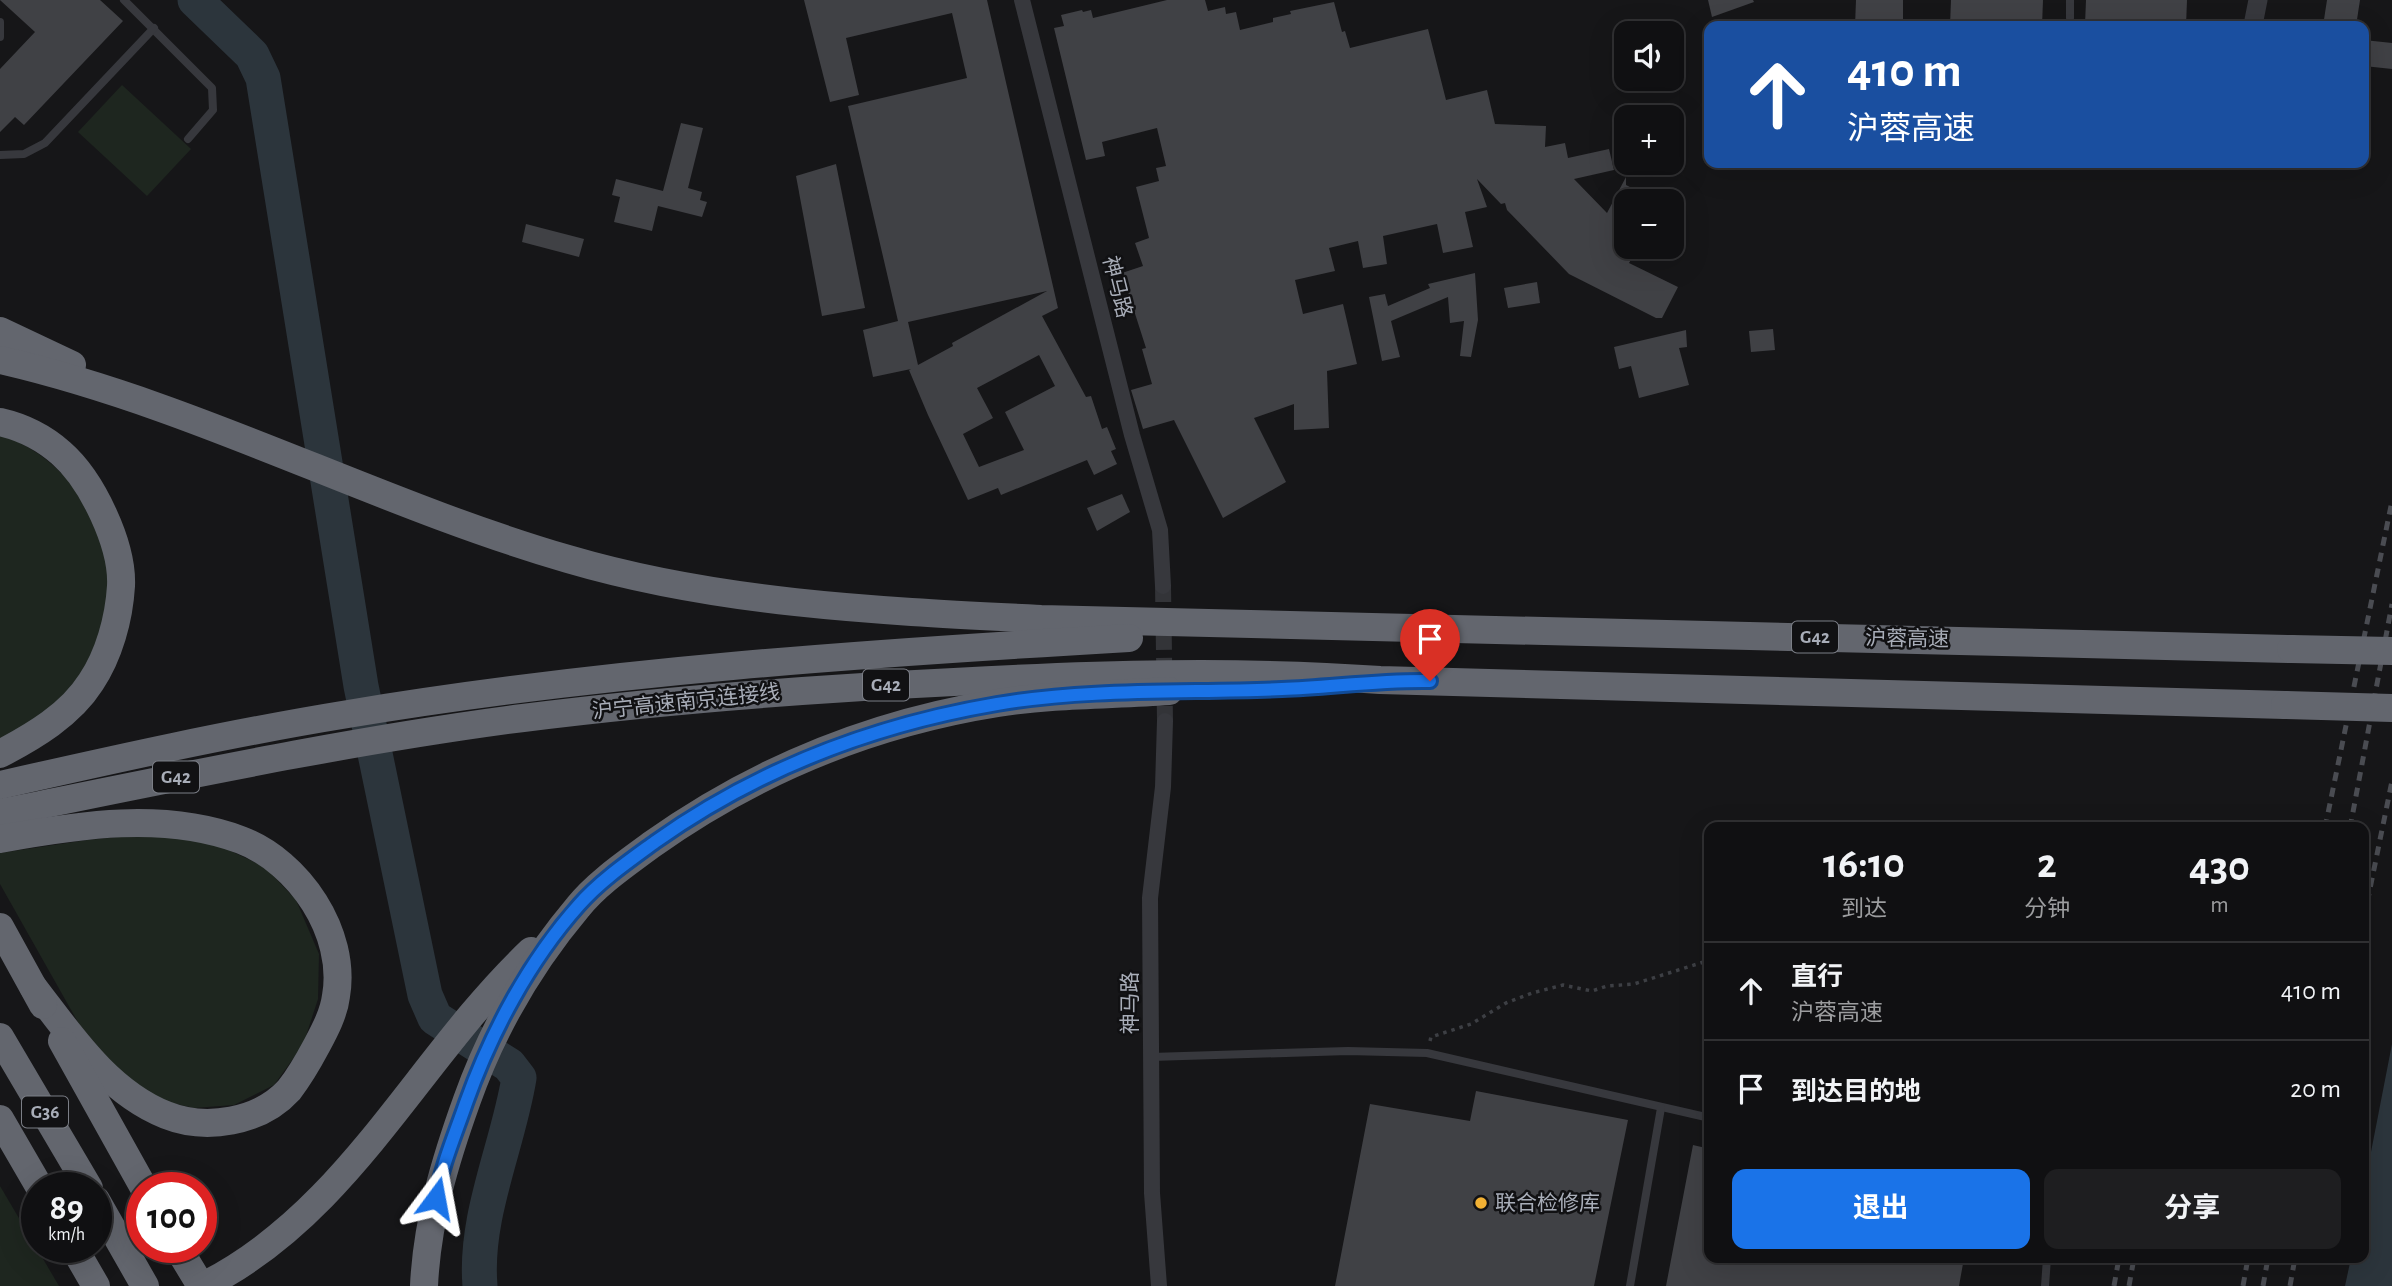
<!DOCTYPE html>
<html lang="zh">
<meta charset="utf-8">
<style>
body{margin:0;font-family:"Alegreya Sans","Noto Sans SC",sans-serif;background:#1e1e20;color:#f1f3f6;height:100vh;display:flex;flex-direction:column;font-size:26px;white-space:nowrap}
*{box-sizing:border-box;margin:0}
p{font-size:23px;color:#9c9d9f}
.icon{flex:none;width:38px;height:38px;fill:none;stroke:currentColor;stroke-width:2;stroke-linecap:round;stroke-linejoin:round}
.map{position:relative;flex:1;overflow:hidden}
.drawer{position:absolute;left:1704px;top:822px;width:665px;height:441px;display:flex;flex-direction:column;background:#101012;border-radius:14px;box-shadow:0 7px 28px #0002,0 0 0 2px #303032}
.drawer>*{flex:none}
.guide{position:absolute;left:1704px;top:21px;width:665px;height:147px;border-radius:14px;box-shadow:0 7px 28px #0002,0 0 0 2px #303032;background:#1a4fa0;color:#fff;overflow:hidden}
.tools{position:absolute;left:1614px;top:21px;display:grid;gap:14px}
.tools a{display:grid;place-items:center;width:70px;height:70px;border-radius:14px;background:#101012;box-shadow:0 7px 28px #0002,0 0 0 2px #303032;font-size:35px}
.speed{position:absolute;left:21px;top:1172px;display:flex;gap:14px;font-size:35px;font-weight:700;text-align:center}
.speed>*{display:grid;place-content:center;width:91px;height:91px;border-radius:50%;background:#101012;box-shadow:0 7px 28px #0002,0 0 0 2px #303032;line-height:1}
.speed small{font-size:18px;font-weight:400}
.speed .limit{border:10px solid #d22;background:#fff;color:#111}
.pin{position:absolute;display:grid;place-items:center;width:60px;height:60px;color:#fff;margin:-72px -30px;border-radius:50% 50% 50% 0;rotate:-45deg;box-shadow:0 0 7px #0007}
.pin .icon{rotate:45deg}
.me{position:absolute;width:77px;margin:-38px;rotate:13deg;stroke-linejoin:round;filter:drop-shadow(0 0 5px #0008)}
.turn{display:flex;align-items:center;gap:24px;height:147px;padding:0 28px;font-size:32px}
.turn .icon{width:91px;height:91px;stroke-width:2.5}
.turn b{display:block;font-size:49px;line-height:60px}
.eta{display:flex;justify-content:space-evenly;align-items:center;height:119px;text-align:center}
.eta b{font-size:42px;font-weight:700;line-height:49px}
.primary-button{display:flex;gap:14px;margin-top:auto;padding:14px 28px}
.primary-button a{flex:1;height:80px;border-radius:14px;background:#1a73e8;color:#fff;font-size:28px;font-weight:700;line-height:80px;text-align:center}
.primary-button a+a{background:#1e1e20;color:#f1f3f6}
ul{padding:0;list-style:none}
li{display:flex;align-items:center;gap:21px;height:98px;padding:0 28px;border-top:2px solid #303032}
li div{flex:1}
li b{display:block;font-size:26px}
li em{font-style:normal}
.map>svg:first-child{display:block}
.green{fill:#1e261f}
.water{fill:#2c353c}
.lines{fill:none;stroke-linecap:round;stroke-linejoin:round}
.river{stroke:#2c353c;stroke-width:35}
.building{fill:#404145;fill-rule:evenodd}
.minor-tunnel{stroke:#333438;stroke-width:16;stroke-dasharray:16 8;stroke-linecap:butt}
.path{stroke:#3d3f44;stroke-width:3.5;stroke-dasharray:3.5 5;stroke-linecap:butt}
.service{stroke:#37383d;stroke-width:8}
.minor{stroke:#37383d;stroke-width:16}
.tertiary{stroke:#37383d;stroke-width:19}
.motorway{stroke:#63666e;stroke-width:28}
.rail{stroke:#4a4c52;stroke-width:5;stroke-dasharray:9 7;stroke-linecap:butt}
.motorway-bridge{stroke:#63666e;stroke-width:28}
.route-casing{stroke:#114b97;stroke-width:18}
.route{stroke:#1a73e8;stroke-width:12}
.poi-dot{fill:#f2b134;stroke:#111113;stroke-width:2.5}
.labels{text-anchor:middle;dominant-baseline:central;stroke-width:5;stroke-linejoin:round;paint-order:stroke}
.shield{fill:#111113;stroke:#7b7e86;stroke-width:2}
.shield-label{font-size:19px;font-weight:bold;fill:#a8adb8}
.street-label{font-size:21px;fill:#a8adb8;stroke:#111113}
.poi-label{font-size:21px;fill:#a8adb8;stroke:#111113;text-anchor:start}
</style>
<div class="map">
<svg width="2392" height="1286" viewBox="0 0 2392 1286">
<rect width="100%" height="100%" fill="#161618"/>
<!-- green -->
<g class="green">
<path d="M122,85l69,64 -44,47 -69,-64z"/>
<path d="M0,435c65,20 115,92 110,160 -2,20 -9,39 -16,57 -7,16 -17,38 -30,50 -18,15 -44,26 -64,38z"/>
<path d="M149,834l56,5 60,28 31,33 23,54 -1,45 -15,46 -29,40 -40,20 -40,3 -36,-8 -32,-20 -47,-56 -79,-140v-31l87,-13z"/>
<path d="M0,1186l59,100h-59z"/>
</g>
<!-- water -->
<path class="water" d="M2392,1044v242h-47l6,-28h13v-70z"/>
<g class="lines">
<!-- river -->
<path class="river" d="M195,0l57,55 11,23 98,608 64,309 10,23 74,47 10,13c-11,68 -45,138 -39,208"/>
</g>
<!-- building -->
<g class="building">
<path d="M0,0h100l23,21 -99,104 -9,-8 -15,15v-63l35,-37z"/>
<path d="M804,0h183l71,308 -16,8 44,81 5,-1 11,33 5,-2 9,22 -5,2 6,13 -23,11 -7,-15 -86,35 -3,-7 -30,12 -40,-85 -19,-45 2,-1 -38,8 -10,-47 35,-9 -50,-215 119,-28 -15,-65 -106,25 13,57 -29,7zM1047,291l-95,52 1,3 -35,19 -10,-43zM1039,355l16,31 -50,26 19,38 -45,17 -16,-33 30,-16 -16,-30z"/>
<path d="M1167,0h38l3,11 17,-4 1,7 10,-2 4,18 33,-8v-4l18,-4 -1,-3 44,-9 8,30 3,-1 5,17 78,-19 18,71 41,-10 8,34 51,2 -1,21 20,-4 3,15 41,-9 5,21 -40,9 33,34 19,-36v8l31,16h-31v46h12l-9,16 49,24 -16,31h-6l-87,-44 -62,-64 -2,-7 -4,1 -24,-25 10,28 -22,5 8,35 -30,6 -6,-29 -54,12 4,28 -24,4 -5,-27 -29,7 6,23 -40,9 8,34 40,-10 14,60 -30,7 2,57 -35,2v-26l-40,14 32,64 -63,36 -49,-98 -31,9 -12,-39 21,-6 -10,-35 4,-1 -24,-75 21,-7 -8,-23 14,-5 -13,-51 23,-6 -3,-13 10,-2 -9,-38 -55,14 3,14 -19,4 -32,-132 10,-2 -3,-11 21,-5 1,2 8,-2 2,8z"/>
<path d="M1708,0h45l1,2 -42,15z"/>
<path d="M1856,0h47v26h-48z"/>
<path d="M1951,0h92l-1,26h-92z"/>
<path d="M2086,0h101l-1,26 -101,-1z"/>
<path d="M2327,0h33l-4,26h-33z"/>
<path d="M2364,40l28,3v26l-28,-3z"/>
<path d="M681,123l22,5 -15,60 14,4 -2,8 7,2 -5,15 -44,-11 -6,25 -38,-9 6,-25 -8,-2 4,-16 47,12z"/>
<path d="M836,164l29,144 -43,8 -26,-140z"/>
<path d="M526,224l58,15 -5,18 -57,-15z"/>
<path d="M1475,273l3,47 -7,37 -11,-1 4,-35 -14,2 -2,-26 -57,24 9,36 -18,4 -13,-64 16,-3 3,12 42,-18 -2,-4z"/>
<path d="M1537,282l3,21 -32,5 -4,-20z"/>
<path d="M1773,329l2,21 -24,2 -2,-21z"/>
<path d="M1686,330l1,17 -8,1 10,37 -50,13 -8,-32 -12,3 -5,-22z"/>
<path d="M1122,494l8,18 -33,19 -10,-23z"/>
<path d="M1476,1091l152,29 -34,166h-259l35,-182 100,17z"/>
<path d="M1693,1145l17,4v109h254l-5,28h-293z"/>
</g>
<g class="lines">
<!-- minor-tunnel -->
<path class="minor-tunnel" d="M1163,586l2,135"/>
<!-- path -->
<path class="path" d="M1430,1041l1,-4 40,-13 35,-21 26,-10 31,-8 29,6 15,-5 27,-2 76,-24"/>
<!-- service -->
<g class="service">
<path d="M124,0l88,88 1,22 -25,29"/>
<path d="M2070,18v-18"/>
<path d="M0,22v15"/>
<path d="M0,155l24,-1 21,-11 109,-115"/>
<path d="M1151,1057l197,-6 79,2 283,65"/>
<path d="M1630,1286l31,-178"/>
<path d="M2045,1286l2,-28"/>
</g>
<!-- minor -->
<g class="minor">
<path d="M1022,0l110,435 28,95 3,56"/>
<path d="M1159,1286l-7,-93 -2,-295 13,-111 2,-66"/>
</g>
<!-- tertiary -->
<path class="tertiary" d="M2253,25l5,-25"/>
<!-- motorway -->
<g class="motorway">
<path d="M0,331l72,34"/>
<path d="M0,360c196,45 375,143 568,199 153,45 314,52 473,60l1250,30"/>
<path d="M0,422c22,5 44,16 61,31 31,27 62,92 60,133 -2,33 -12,69 -30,96 -21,33 -57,54 -91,72"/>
<path d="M0,785c115,-26 231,-52 348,-71 258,-43 520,-61 781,-76"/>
<path d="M0,813c174,-35 347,-72 523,-95 143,-18 287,-29 431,-36 143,-8 284,-12 426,-2l905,25"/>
<path d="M0,839c78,-14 164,-28 241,1 58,22 106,93 95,156 -2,17 -11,34 -19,49 -8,15 -17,31 -28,45 -29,32 -83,41 -123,25 -58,-23 -95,-79 -132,-127"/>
<path d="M0,927l43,78"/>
<path d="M0,1037l89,151"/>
<path d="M62,1041l82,147"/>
<path d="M0,1119l40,69"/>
<path d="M96,1200l49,86"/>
<path d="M74,1248l22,38"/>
<path d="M178,1248l23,38"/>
<path d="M203,1286c146,-73 214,-227 328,-335"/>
<path d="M424,1286c3,-65 21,-125 43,-186 25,-70 63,-136 111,-193 19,-24 49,-44 73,-62 104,-74 221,-122 347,-142 56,-9 114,-8 171,-12"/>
</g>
<!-- rail -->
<g class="rail">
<path d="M2325,828l67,-327"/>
<path d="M2350,828l42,-224"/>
<path d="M2364,918l28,-137"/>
<path d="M2114,1286l5,-28"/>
<path d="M2129,1286l5,-28"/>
<path d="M2243,1286l5,-28"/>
<path d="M2263,1286l5,-28"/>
<path d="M2290,1286l5,-28"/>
</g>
<!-- motorway-bridge -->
<g class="motorway-bridge">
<path d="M2291,649l101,2"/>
<path d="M2285,705l107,3"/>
</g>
</g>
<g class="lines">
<!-- route casing -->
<g class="route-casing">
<path id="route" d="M436,1198c6,-33 19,-63 30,-95 25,-70 63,-142 113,-198 21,-24 50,-44 76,-63 103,-73 218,-117 342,-138 93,-16 191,-11 285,-15 50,-2 98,-9 148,-8"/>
</g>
<!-- route -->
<use href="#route" class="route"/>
</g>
<!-- markers -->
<circle class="poi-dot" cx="1481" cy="1203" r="7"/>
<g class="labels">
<!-- shield labels -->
<g class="shield">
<rect x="1792" y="621.5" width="46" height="31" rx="5"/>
<rect x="863" y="669.5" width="46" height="31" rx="5"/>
<rect x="153" y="761.5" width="46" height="31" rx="5"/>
<rect x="22" y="1096.5" width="46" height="31" rx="5"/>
</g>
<g class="shield-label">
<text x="1815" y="637">G42</text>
<text x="886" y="685">G42</text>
<text x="176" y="777">G42</text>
<text x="45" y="1112">G36</text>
</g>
<!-- street labels -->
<g class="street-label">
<text transform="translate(1117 287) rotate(76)">神马路</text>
<text transform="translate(1907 639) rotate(1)">沪蓉高速</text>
<text transform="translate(686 702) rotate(-6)">沪宁高速南京连接线</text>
<text transform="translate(1130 1003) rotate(-90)">神马路</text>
</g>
<!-- poi labels -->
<g class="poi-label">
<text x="1495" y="1203">联合检修库</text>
</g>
</g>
</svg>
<div class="tools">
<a><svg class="icon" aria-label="sound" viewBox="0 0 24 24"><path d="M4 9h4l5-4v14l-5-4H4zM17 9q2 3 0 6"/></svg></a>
<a>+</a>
<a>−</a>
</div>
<div class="speed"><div>89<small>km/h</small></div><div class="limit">100</div></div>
<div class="pin" style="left:1430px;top:681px;background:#d93025"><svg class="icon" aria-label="arrive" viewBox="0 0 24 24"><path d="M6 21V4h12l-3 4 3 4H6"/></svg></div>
<svg class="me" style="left:436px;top:1198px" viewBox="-20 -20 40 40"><path d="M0-17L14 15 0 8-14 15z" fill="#1a73e8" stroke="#fff" stroke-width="4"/></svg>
<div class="guide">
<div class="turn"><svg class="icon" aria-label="ahead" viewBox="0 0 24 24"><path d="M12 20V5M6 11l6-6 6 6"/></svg><div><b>410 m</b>沪蓉高速</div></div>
</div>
<section class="drawer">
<div class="eta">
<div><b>16:10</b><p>到达</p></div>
<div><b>2</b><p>分钟</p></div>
<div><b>430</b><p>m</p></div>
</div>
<ul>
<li><svg class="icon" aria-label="ahead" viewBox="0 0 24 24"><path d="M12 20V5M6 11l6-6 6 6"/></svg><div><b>直行</b><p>沪蓉高速</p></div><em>410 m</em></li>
<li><svg class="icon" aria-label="arrive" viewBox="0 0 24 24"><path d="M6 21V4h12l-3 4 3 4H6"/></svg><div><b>到达目的地</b></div><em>20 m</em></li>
</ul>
<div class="primary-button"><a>退出</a><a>分享</a></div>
</section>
</div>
